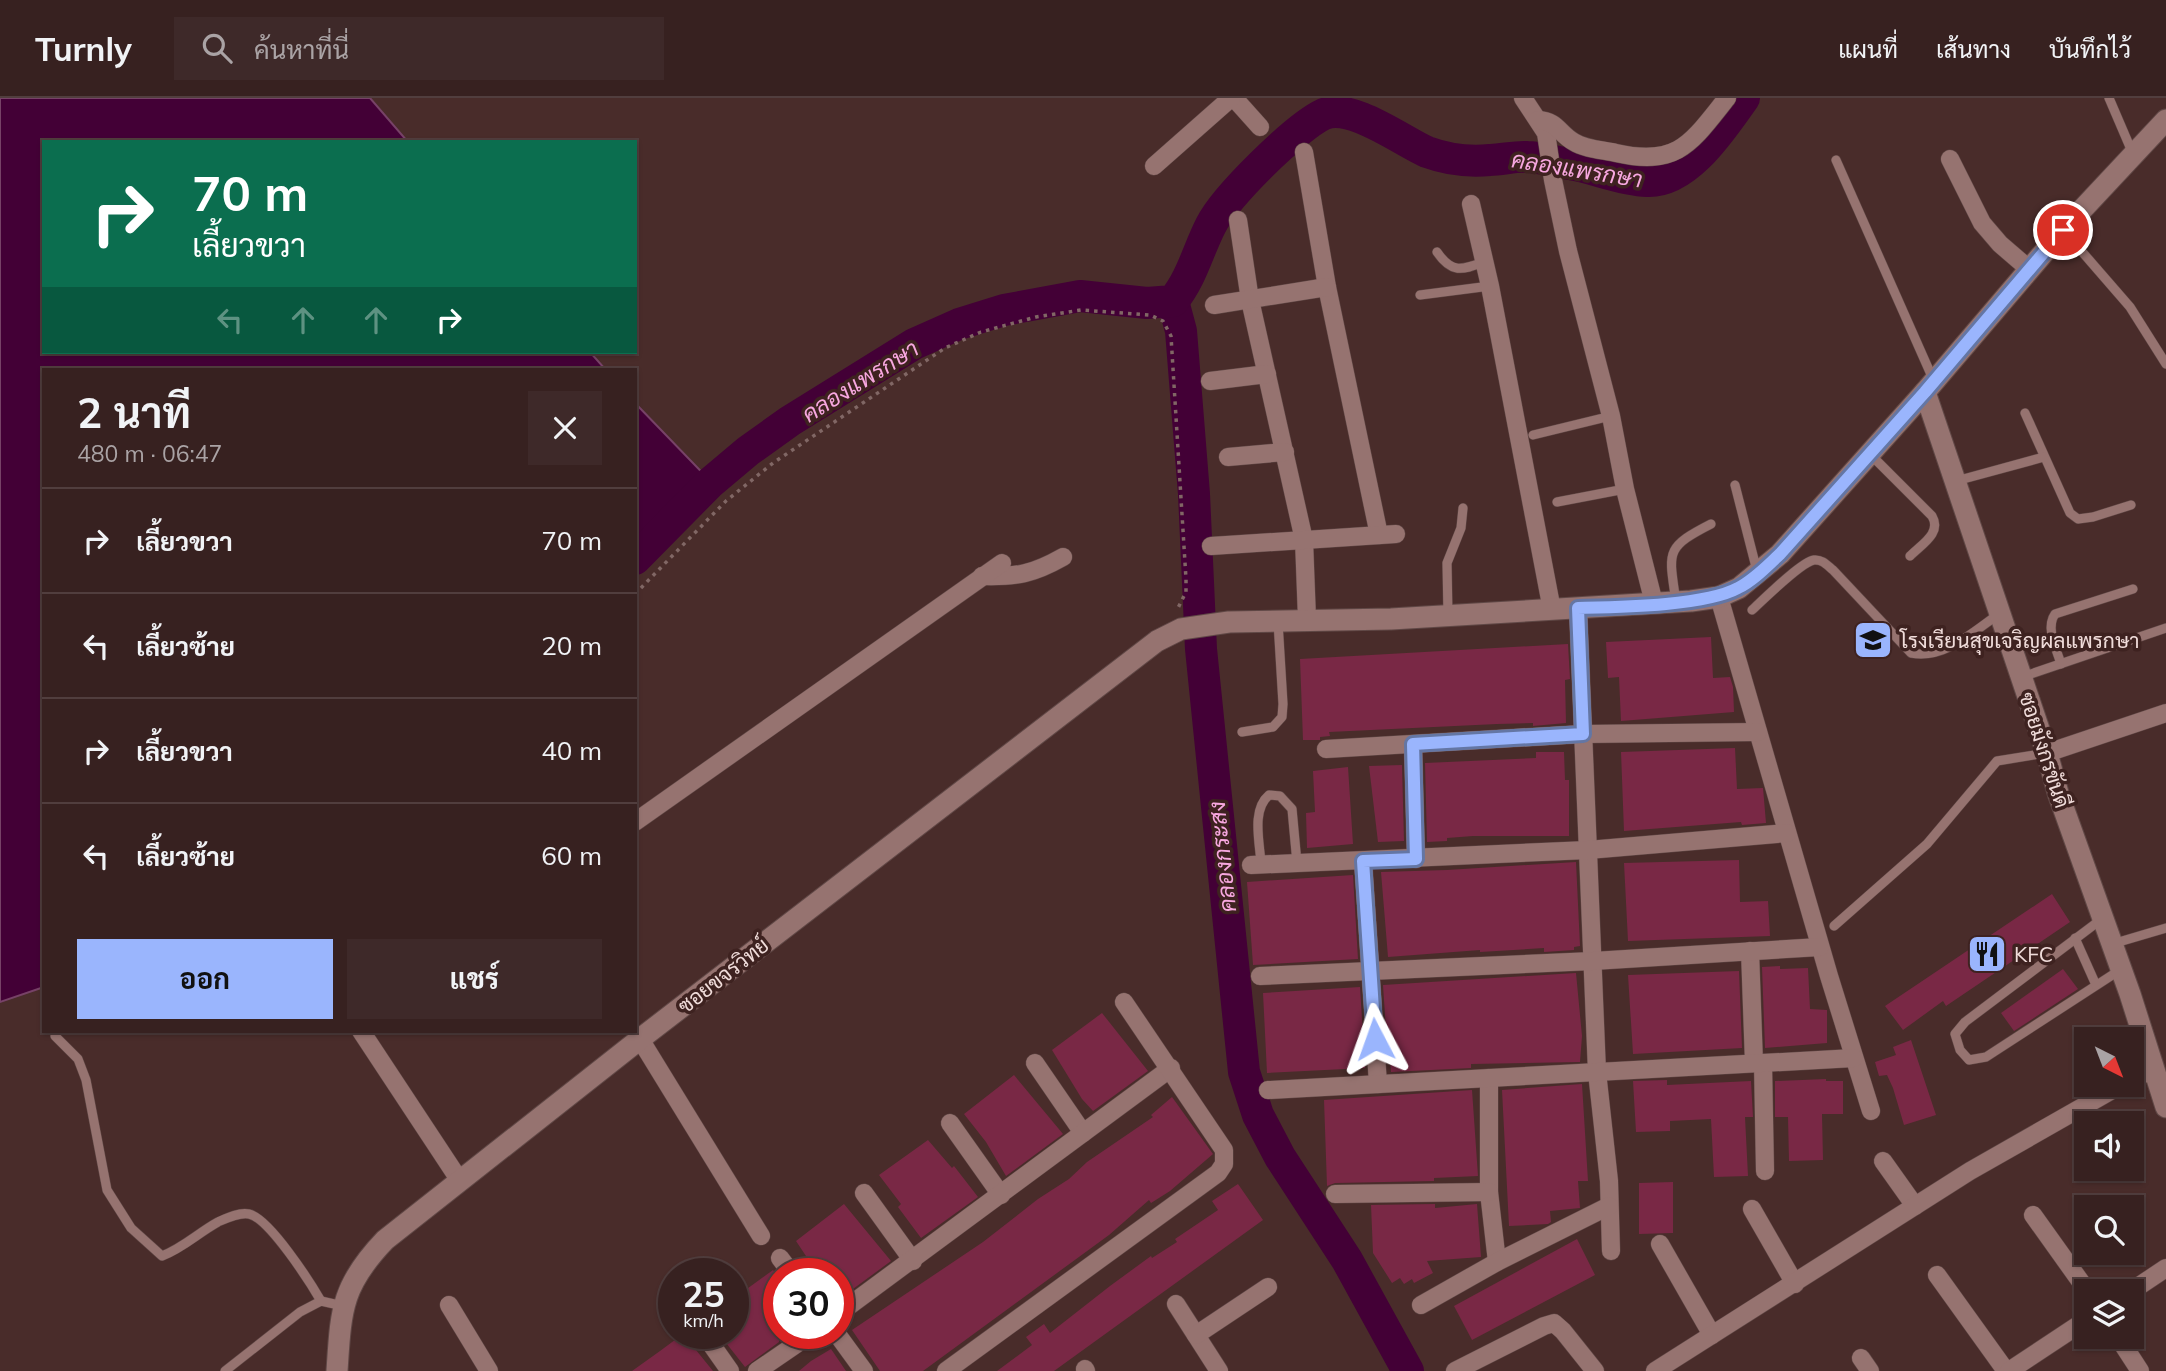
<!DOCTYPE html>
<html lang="th">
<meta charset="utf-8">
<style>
body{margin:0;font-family:Mulish,Sarabun,sans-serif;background:#3e2929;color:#f1f3f6;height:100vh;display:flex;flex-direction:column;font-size:26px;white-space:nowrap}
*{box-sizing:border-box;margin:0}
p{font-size:23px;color:#aaa3a5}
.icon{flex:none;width:38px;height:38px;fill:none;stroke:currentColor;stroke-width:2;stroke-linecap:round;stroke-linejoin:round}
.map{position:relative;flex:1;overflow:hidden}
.details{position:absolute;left:42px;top:270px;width:595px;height:665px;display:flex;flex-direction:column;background:#372120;border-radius:0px;box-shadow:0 2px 5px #0004,0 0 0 2px #513e3e}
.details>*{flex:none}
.hud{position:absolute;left:42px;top:42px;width:595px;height:214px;border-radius:0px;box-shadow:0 2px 5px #0004,0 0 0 2px #513e3e;background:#0b6e4f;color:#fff;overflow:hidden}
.needle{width:46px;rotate:138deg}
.buttons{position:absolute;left:2074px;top:929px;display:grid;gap:14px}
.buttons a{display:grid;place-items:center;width:70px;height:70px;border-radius:0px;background:#372120;box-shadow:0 2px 5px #0004,0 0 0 2px #513e3e;font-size:35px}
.speed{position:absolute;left:658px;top:1160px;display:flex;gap:14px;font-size:35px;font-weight:700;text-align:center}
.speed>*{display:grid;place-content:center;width:91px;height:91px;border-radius:50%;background:#372120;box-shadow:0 2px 5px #0004,0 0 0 2px #513e3e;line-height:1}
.speed small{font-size:18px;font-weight:400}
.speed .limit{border:10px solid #d22;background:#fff;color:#111}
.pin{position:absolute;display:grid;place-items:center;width:60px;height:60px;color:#fff;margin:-30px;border:4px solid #fff;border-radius:50%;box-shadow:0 2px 7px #0007}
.me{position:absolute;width:77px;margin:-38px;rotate:356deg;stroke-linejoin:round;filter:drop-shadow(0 0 5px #0008)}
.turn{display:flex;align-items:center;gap:24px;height:147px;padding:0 35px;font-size:32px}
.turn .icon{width:91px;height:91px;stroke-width:2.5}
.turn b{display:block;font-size:49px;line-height:60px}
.lanes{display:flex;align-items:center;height:66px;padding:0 35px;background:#0003;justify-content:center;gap:35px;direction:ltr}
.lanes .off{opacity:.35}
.round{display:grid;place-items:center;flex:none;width:74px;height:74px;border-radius:0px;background:#3e2929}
.overview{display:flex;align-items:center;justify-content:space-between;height:119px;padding:0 35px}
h1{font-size:42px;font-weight:700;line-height:52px}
.action{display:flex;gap:14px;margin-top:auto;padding:14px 35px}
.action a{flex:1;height:80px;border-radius:0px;background:#9ab5fd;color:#111;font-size:28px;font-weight:700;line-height:80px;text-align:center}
.action a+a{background:#3e2929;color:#f1f3f6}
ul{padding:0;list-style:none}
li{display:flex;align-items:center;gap:21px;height:105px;padding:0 35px;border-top:2px solid #513e3e}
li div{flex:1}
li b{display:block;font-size:26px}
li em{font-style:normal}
header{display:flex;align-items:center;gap:42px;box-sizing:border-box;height:98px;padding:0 35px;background:#372120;border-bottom:2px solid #513e3e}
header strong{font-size:33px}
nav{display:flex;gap:38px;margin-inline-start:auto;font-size:24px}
.search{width:490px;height:63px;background:#3e2929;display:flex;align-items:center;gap:18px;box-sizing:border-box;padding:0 24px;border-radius:0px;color:#aaa3a5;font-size:26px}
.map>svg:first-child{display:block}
.water{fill:#430036;stroke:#774267;stroke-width:2}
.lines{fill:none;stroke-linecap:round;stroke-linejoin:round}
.river{stroke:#430036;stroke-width:32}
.building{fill:#792845}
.lane-casing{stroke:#604846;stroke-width:10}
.street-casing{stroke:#604846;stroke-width:19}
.secondary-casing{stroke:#604846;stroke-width:23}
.path{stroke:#816765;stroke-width:3.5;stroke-dasharray:3.5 5;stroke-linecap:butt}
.lane{stroke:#967370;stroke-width:9}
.street{stroke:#967370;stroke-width:18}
.secondary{stroke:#967370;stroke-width:21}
.route-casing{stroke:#6476a4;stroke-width:18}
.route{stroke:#9ab5fd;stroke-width:12}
.labels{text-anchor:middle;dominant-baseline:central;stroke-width:7;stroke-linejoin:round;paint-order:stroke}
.poi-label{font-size:21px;fill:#f0dcda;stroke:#3e2220;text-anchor:start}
.street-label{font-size:21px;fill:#f0dcda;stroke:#3e2220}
.water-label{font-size:23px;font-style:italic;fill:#f7a7df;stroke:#3e2220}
</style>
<header>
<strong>Turnly</strong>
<div class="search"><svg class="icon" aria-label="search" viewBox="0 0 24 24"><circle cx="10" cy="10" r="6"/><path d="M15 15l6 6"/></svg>ค้นหาที่นี่</div>
<nav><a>แผนที่</a><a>เส้นทาง</a><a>บันทึกไว้</a></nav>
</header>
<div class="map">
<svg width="2166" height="1273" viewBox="0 0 2166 1273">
<rect width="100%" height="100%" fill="#492c2a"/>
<!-- water -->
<g class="water">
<path d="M0,0h370l38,44h-364v210h546l15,17h-561v618l-44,15z"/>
<path d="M635,305l85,88 -85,82z"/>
</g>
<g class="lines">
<!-- river -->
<g class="river">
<path d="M1173,203l8,30 13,163 7,155 43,423 14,43 22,42 67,103 61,111"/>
<path d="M635,461l75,-76 38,-32 42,-30 124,-77 45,-20 45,-14 76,-14 67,7 26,-2c19,-23 25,-51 38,-76 14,-28 85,-98 113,-111 28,-11 78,27 103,38 19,7 42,10 63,8 12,0 25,-4 37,-3 14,0 28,5 42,7 26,4 51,16 78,17 41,2 76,-54 97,-83"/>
</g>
</g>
<!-- building -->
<g class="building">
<path d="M1711,539l2,41 17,-1 3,10 1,25 -113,9 -2,-44 -11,1 -2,-36z"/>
<path d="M1568,546l2,35 -5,1 1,43 -33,3v-3l-36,1 -168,8 1,4 -10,1v3h-17l-3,-81z"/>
<path d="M1735,650l2,41 26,-1 3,35 -24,2 -1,-3 -117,9 -3,-79z"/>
<path d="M1536,654h28l1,28h4v56h-96l-26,2v3l-20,1 -2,-79 111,-5z"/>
<path d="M1402,667l2,76 -26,1 -9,-76z"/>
<path d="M1348,669l5,77 -46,4 -1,-35 9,-1 -2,-41z"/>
<path d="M1739,762l1,42 28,-1 2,35 -142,5 -4,-78z"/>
<path d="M1576,764l4,84 -6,1v3l-30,2v-4l-64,4v-2l-92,7 -7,-85 66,-2z"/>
<path d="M1353,777l5,84 -105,6 -6,-83z"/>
<path d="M2052,796l18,28 -124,84 -3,-5 -40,29 -18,-24z"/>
<path d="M1780,868v3l28,-1 2,41 17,1v33l-62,5 -3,-81z"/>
<path d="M2063,871l15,20 -64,42 -13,-18z"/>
<path d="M1739,873l3,77 -109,6 -5,-79z"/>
<path d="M1576,875l6,63 -2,26 -109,2v4l-80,4 -1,-13 -2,1 -5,-75z"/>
<path d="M1360,889l5,81 -98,5 -4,-80z"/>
<path d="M1102,915l46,58 -55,40 -11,-12 -30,-49z"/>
<path d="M1911,942l25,75 -32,10 -11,-37 -6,-13 -8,1 -4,-14 21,-7 -3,-8z"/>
<path d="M1014,977l49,59 -57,42 -20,-34 -22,-28z"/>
<path d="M1826,981v2h17v33h-21l1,46 -34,1 -1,-44h-13v-36z"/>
<path d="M1667,982v5l84,-4 2,36h-8l3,59 -34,1 -3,-58 -41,2v10l-34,1 -3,-51z"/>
<path d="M1582,986l6,97h-10l2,27 -30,3 1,11 -3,2 -39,2 -7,-136z"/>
<path d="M1472,992l6,86 -44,2v3l-99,2 -8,3 -3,-86z"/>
<path d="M1172,999l41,57 -43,37 -19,12 -2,-3 -40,35 -186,136h-43l-28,-41 131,-88 55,-43 31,-20 18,-17 66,-45 -2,-2z"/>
<path d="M928,1042l24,28 2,-2 24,31 -57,41 -23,-31 3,-3 -22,-29z"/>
<path d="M1673,1084v51l-34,1v-51z"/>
<path d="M1238,1086l25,36 -209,151h-57l35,-26 -6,-8 18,-13 6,9 60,-47 41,-30 1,2 25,-16 -2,-3 43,-29 -6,-9z"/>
<path d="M844,1106l47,57 -53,39v-26h-20l-22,-33z"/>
<path d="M1435,1106v4l42,-4 4,53 -54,4 6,12 -19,10 -2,-4 -8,5 -4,-6 -8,5 -19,-30 -2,-48z"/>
<path d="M1577,1141l18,36 -123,65 -18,-34z"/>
<path d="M773,1172l6,7v65l-34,25 -26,-33h14v-35z"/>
<path d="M683,1236l30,37h-81l28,-20z"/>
<path d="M831,1251l15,22h-47l12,-10z"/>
</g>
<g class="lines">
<!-- lane casing -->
<g class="lane-casing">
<g id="lane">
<path d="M2109,0l24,56"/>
<path d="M1836,62l97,219"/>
<path d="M2064,133l66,76 36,57"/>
<path d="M1437,154c15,22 25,18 47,10"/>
<path d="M1420,197l70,-9"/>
<path d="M2025,315l45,100 8,6 15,-2 38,-12"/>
<path d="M1533,337l78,-19"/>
<path d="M1871,357l61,61c10,17 -10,28 -22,40"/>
<path d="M1956,383l88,-24"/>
<path d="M1735,387l22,86"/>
<path d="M1557,404l68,-13"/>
<path d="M1676,504c-7,-50 -12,-54 35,-78"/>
<path d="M1752,512c11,-10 49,-48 62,-50 8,-1 13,5 19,10l78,83c33,7 63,-22 88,-39"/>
<path d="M1448,518l-1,-53 14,-35 2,-20"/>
<path d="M2061,566c-4,-14 -16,-36 -6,-50l78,-25"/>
<path d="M2022,579l144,-49"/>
<path d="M1242,634l31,-5 9,-10 1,-13 -5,-82"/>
<path d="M1261,766c-1,-21 -10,-54 8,-69l11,1 12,13 5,54"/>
<path d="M2103,820l-138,104 -10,12 5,16 9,10 17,-3 134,-87"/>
<path d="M1834,828l93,-82 70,-83 49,-8"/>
<path d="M2075,840l21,47"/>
<path d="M2112,846l54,-16"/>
<path d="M55,938l23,23 8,21 21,110 24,38 31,28c21,-8 36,-23 56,-34 9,-4 21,-10 31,-8 20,4 61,68 72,87"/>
<path d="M225,1273l75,-59 21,-11 22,5"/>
</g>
</g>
<!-- street casing -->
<g class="street-casing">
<g id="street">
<path d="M1234,0l26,29"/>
<path d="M1523,0l23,35 7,47 15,71 43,165 14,73 29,114"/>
<path d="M1538,22c20,1 20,13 36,22 11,7 29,8 42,11 62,14 75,-10 111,-55"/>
<path d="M1304,54l23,135 52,248"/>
<path d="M1950,61l32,64 18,21 29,25"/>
<path d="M1154,68l77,-68"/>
<path d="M1471,106l19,82 62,324"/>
<path d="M1238,122l12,80 54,240 3,79"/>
<path d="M1214,207l113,-18"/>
<path d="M1210,283l57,-7"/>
<path d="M1228,359l57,-5"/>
<path d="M1211,448l185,-12"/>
<path d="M982,478c35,1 51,-2 81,-19"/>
<path d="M1719,499l110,379 42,135"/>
<path d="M1578,510l19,464 12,109 2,70"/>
<path d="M1413,646l3,115"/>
<path d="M1326,651l257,-15 175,-2"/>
<path d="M2047,655l119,-40"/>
<path d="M635,724l367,-259"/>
<path d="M1363,763l15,223"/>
<path d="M1251,767l337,-15 199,-17"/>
<path d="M1750,853l4,112"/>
<path d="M1260,878l333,-15 227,-14"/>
<path d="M361,933l99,150"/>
<path d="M640,941l121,197"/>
<path d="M1035,965l48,70"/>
<path d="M1763,965l2,108"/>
<path d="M1489,980v114l8,70"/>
<path d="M2132,982l22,-12"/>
<path d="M1268,992l586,-32"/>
<path d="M950,1025l51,72"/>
<path d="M1883,1063l32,45"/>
<path d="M864,1095l49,68"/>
<path d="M1335,1096l154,-2"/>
<path d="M1752,1111l43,75"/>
<path d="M2033,1117l55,77"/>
<path d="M1660,1146l52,91"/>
<path d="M780,1160l12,16"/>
<path d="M1937,1177l69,96"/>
<path d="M2130,1194l36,-24"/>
<path d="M1176,1206l43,67"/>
<path d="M449,1207l40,66"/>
<path d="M1421,1207l76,-43 112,-56"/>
<path d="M838,1216l333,-246"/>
<path d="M704,1236l26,37"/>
<path d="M837,1236l27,37"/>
<path d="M1196,1237l72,-48"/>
<path d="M2118,1239l22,34"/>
<path d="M1861,1260l9,13"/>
<path d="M1085,1271l1,2"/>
<path d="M757,1273l54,-37"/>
<path d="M946,1273l272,-198 6,-9v-14l-100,-148"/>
<path d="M1455,1273l89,-45 10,-3 9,8 32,40"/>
<path d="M1655,1273l315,-200 151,-86"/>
<path d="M2009,1273l77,-51"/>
</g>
</g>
<!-- secondary casing -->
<g class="secondary-casing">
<g id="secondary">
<path d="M1925,294l122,361 11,40 72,201 36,113"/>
<path d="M337,1273c4,-61 4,-85 48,-131l255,-201 517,-398 24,-12 48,-7 162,-3 300,-18 28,-4 20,-9 41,-34 145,-162 138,-162 103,-110"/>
</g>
</g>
<!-- path -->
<path class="path" d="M635,496l91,-93 47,-38 172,-115 36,-16 55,-15 45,-7 69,5 13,6 8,15 15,243v13l-9,18"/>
<!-- lane -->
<use href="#lane" class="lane"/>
<!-- street -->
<use href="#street" class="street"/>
<!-- secondary -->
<use href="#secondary" class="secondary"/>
</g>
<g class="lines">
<!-- route casing -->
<g class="route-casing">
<path id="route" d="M1375,941l-12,-178 53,-2 -3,-115 170,-10 -5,-126c40,-1 127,-2 160,-20 16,-8 29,-22 42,-34l145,-162 138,-162"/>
</g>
<!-- route -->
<use href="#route" class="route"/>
</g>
<!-- icons -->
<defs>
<g id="school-square" transform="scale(2.0125)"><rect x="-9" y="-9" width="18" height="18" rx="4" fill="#9ab5fd" stroke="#3e2220"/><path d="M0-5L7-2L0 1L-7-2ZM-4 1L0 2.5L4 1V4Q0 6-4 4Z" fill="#111"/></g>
<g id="restaurant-square" transform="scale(2.0125)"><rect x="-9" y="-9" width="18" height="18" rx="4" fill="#9ab5fd" stroke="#3e2220"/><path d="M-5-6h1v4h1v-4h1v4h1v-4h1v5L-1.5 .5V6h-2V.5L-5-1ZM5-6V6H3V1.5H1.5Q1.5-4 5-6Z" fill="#111"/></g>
</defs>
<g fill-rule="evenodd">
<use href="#school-square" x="1873" y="542"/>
<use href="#restaurant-square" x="1987" y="856"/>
</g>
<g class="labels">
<!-- poi labels -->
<g class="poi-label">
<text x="1900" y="542">โรงเรียนสุขเจริญผลแพรกษา</text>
<text x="2014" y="856">KFC</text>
</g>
<!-- street labels -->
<g class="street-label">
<text transform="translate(2045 652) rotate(72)">ซอยมังกรขันดี</text>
<text transform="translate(723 877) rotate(-38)">ซอยขจรวิทย์</text>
</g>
<!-- water labels -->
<g class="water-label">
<text transform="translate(1577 71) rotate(9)">คลองแพรกษา</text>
<text transform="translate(860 283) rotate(-32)">คลองแพรกษา</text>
<text transform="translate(1222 759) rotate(-96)">คลองกระสง</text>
</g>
</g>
</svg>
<div class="buttons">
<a><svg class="needle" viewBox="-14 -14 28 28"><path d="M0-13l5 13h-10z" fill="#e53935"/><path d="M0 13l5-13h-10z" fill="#aaa3a5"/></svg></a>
<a><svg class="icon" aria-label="sound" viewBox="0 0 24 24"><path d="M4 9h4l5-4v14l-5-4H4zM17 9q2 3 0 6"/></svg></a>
<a><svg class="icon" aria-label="search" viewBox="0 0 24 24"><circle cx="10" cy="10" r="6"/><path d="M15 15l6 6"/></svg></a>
<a><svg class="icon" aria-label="layers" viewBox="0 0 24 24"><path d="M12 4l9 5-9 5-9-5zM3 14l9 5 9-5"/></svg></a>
</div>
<div class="speed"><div>25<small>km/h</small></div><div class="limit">30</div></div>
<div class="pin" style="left:2063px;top:132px;background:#d93025"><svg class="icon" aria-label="arrive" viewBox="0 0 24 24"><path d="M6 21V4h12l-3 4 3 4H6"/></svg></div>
<svg class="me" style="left:1375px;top:941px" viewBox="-20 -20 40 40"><path d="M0-17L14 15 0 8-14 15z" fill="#9ab5fd" stroke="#fff" stroke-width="4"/></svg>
<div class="hud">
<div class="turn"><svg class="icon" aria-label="right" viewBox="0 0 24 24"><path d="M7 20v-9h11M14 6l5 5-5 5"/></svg><div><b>70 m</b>เลี้ยวขวา</div></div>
<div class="lanes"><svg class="icon off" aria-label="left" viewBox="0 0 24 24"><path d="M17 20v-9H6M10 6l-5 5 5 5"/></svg><svg class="icon off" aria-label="ahead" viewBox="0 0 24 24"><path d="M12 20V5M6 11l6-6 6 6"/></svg><svg class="icon off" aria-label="ahead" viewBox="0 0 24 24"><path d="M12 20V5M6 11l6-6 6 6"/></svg><svg class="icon" aria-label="right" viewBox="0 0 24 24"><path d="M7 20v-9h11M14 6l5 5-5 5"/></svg></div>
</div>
<section class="details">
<div class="overview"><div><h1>2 นาที</h1><p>480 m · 06:47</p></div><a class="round"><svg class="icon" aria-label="close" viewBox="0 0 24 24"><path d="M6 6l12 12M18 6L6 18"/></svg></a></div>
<ul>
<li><svg class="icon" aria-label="right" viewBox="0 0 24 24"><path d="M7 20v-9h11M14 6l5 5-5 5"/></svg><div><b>เลี้ยวขวา</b></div><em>70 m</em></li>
<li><svg class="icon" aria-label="left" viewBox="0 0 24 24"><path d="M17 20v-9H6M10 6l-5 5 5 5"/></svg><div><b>เลี้ยวซ้าย</b></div><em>20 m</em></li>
<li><svg class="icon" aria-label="right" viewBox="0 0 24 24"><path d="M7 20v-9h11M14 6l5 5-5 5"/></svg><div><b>เลี้ยวขวา</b></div><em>40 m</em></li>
<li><svg class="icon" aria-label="left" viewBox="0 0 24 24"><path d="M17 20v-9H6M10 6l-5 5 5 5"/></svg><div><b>เลี้ยวซ้าย</b></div><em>60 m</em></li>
</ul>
<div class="action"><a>ออก</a><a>แชร์</a></div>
</section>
</div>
